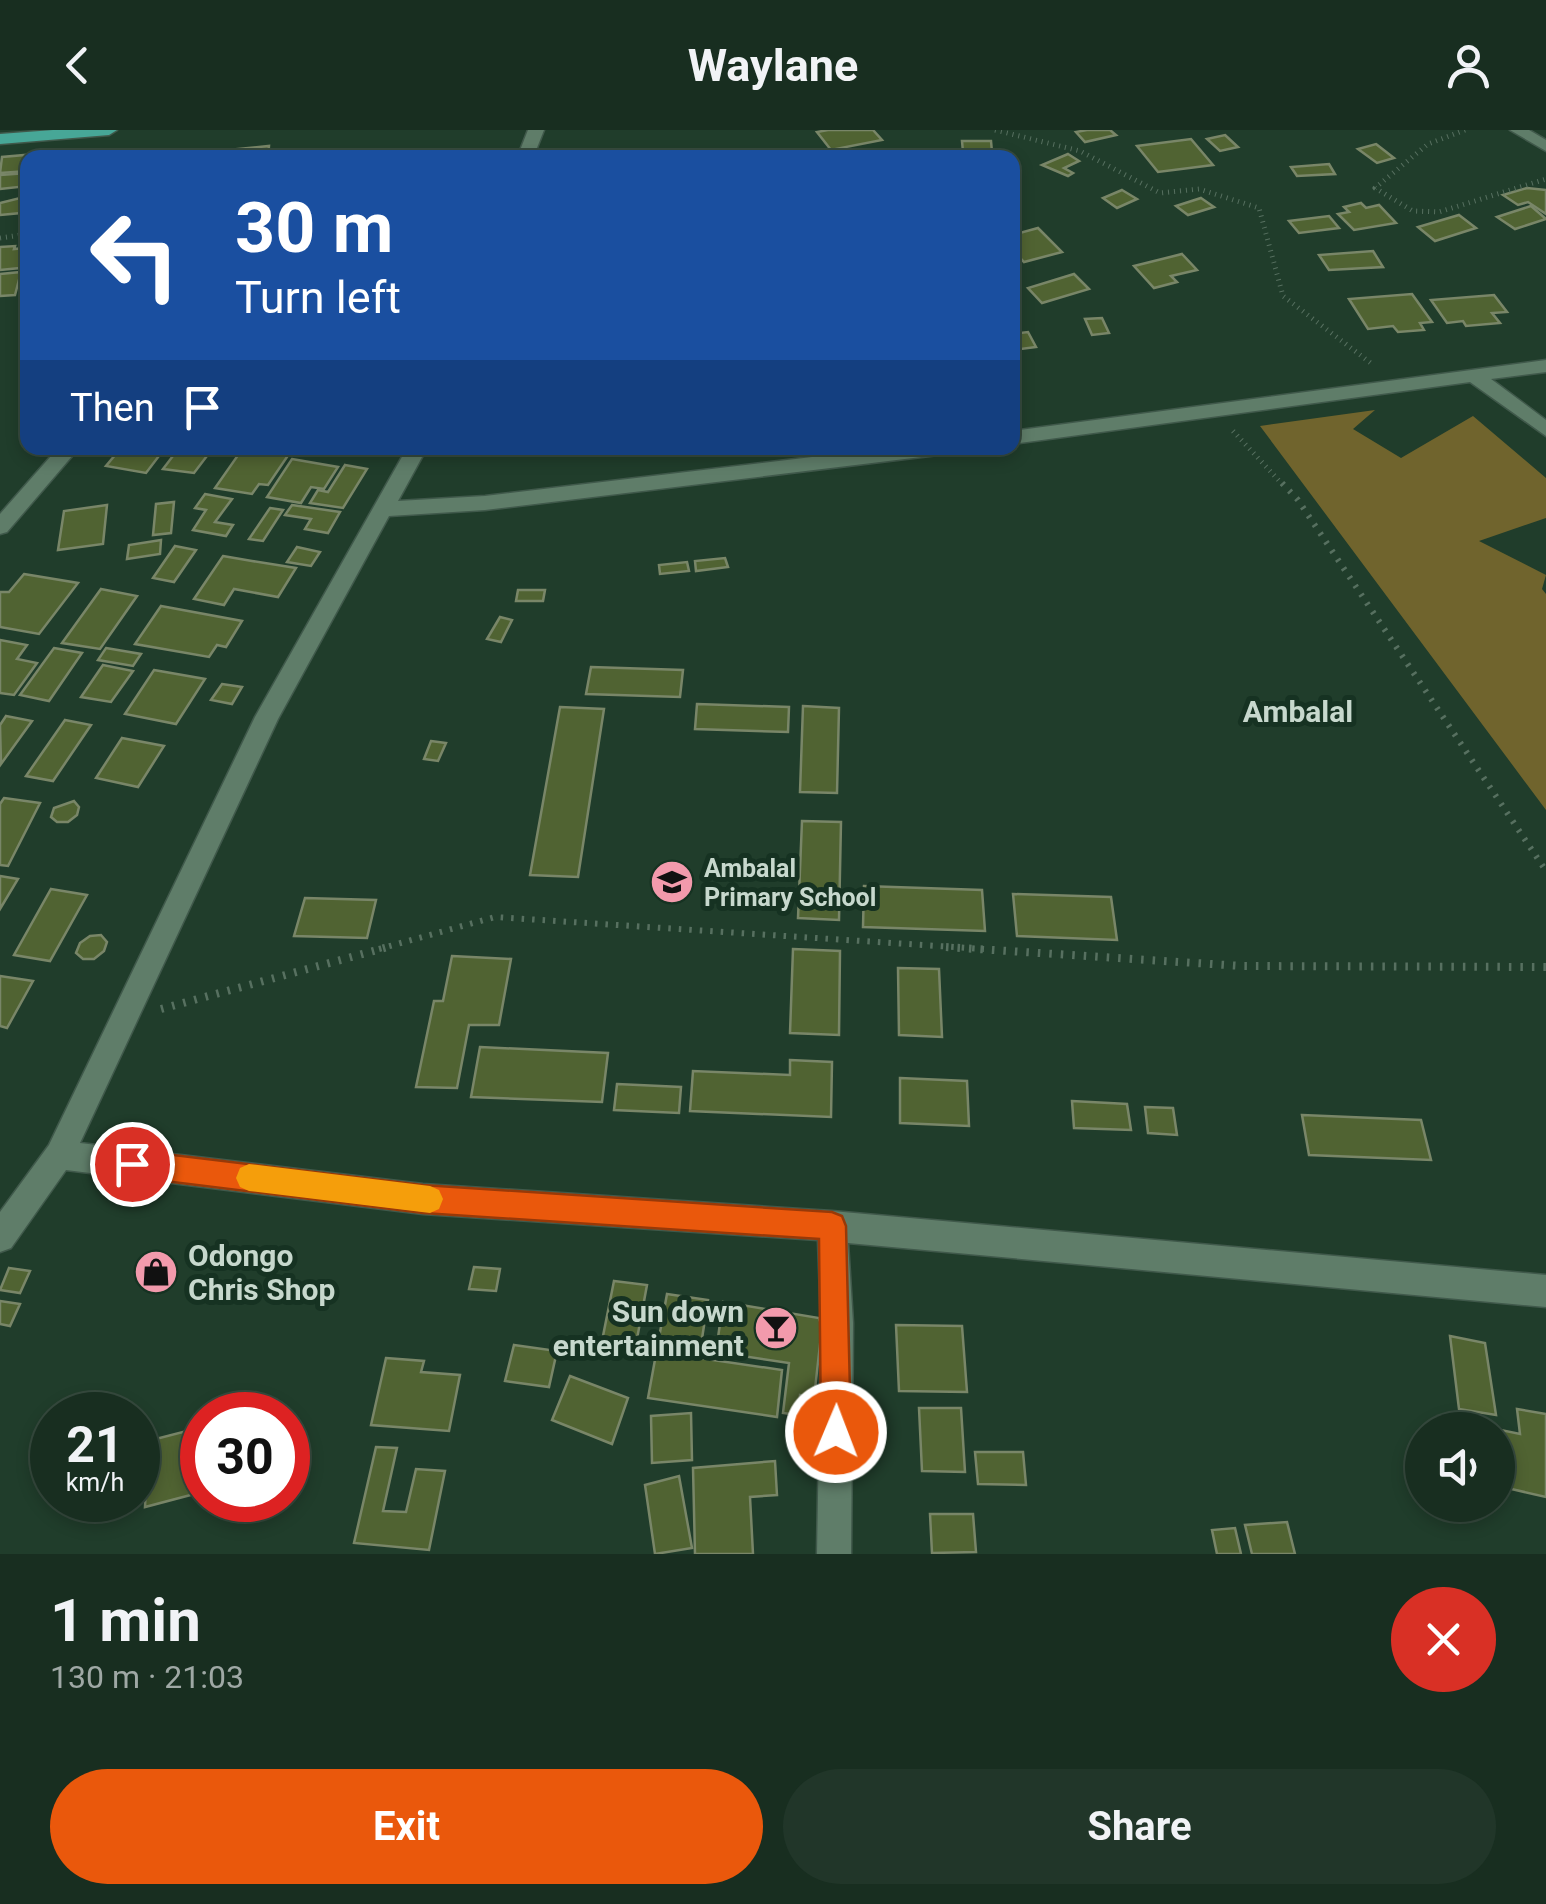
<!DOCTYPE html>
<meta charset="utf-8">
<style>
body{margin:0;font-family:Roboto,sans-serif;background:#213629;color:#f1f3f6;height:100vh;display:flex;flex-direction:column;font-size:38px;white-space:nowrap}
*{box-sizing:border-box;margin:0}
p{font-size:32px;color:#9fa8a5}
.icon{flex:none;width:55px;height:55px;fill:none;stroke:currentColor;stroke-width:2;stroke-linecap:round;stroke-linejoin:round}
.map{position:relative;height:1424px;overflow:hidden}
.sheet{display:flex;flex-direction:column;background:#182e20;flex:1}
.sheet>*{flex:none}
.banner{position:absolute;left:20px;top:20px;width:1000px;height:305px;border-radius:20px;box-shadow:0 5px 15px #0003,0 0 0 2px #364a3e;background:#1a4fa0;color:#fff;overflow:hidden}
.controls{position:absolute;left:1405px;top:1282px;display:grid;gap:20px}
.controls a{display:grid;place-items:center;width:110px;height:110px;border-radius:50%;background:#182e20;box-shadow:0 5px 15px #0003,0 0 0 2px #364a3e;font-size:50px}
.speed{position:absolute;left:30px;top:1262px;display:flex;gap:20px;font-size:50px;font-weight:700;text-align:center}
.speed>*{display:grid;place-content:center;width:130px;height:130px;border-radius:50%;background:#182e20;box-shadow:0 5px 15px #0003,0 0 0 2px #364a3e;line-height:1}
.speed small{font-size:25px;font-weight:400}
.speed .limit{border:15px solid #d22;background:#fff;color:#111}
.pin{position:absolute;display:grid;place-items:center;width:85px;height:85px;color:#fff;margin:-42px;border:5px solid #fff;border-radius:50%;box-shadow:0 2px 10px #0007}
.me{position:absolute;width:110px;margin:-55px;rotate:1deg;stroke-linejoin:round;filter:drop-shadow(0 0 8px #0008)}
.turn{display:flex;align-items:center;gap:35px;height:210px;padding:0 50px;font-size:45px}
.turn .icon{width:130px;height:130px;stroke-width:2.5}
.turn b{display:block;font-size:70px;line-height:85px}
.then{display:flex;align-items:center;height:95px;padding:0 50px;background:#0003;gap:20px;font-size:38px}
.round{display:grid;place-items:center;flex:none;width:105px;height:105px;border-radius:52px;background:#213629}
.head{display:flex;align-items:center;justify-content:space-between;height:170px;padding:0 50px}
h1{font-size:60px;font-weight:700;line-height:75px}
.button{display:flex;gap:20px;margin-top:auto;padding:20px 50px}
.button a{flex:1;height:115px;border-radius:60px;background:#ea580c;color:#fff;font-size:40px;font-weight:700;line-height:115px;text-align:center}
.button a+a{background:#213629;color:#f1f3f6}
header{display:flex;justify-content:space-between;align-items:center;height:130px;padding:0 50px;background:#182e20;font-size:45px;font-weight:700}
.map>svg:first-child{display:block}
.forest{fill:#70642d}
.building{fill:#506332;stroke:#798668;stroke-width:2.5}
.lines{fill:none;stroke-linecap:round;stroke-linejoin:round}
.minor-casing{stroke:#40594b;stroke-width:3}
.major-casing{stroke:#40594b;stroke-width:3}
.path-far2{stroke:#577060;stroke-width:5;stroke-dasharray:1 5;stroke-linecap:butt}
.path-far1{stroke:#577060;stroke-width:6;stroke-dasharray:2.5 8;stroke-linecap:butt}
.path{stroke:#577060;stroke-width:8;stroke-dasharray:2.5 9;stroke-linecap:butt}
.minor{fill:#5f7d69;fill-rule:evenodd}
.major{fill:#47a797;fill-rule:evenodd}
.route{fill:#ea580c;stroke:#983908;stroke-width:2.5}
.slow{fill:#f59e0b}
.labels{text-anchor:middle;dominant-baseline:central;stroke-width:10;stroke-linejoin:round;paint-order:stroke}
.poi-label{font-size:25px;font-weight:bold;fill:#c7d8cd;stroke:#163222;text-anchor:start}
.quarter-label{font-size:30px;font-weight:bold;fill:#c7d8cd;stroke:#163222}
.near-poi-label{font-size:30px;font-weight:bold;fill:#c7d8cd;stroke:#163222;text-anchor:start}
</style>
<header><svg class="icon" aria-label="back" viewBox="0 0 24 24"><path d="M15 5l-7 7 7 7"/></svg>Waylane<svg class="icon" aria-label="person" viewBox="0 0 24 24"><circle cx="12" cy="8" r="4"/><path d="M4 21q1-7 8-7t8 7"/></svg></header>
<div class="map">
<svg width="1546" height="1424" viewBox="0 0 1546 1424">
<rect width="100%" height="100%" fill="#203d2b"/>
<!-- forest -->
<path class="forest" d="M1375,280l-22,19 48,29 72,-42 73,62v40l-67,23 67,34 -4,14 4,5v216l-286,-384z"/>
<!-- building -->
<g class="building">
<path d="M828,0h45l9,10 -51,10 -14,-18z"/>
<path d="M1087,0h23l6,5 -31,7 -9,-10z"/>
<path d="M1225,5l13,12 -18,4 -13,-12z"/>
<path d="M1191,9l22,26 -55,7 -21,-26z"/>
<path d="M962,11h29l1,11h-29z"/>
<path d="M1376,14l18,14 -17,5 -19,-14z"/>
<path d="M269,16l-1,12h-39v-8z"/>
<path d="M420,20l1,8h-78z"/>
<path d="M48,23l-1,5h-19v13l-28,2 2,-16z"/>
<path d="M1068,24l11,7 -15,7 9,5 -5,3 -26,-11z"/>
<path d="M1329,34l6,10 -38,2 -6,-9z"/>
<path d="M28,43v13l-28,3v-14z"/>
<path d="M1527,58l19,2v24l-18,-12 -10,3 -15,-10z"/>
<path d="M1122,60l15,9 -20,9 -14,-10z"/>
<path d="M28,66l-7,17 -21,2v-12z"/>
<path d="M1201,68l13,9 -26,8 -12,-9z"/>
<path d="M1361,73l5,5 13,-3 17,18 -42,7 -16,-16 11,-2 -5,-5z"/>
<path d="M1531,76l15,13 -31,10 -18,-12z"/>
<path d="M1459,85l17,13 -41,13 -17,-14z"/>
<path d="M1329,86l10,12 -40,5 -10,-12z"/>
<path d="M1038,98l24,24 -38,10 -12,-13v-14z"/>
<path d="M15,116l-1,3 11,-1 -5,20 -20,2v-23z"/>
<path d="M1373,121l10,16 -54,3 -10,-15z"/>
<path d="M1182,124l15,16 -26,6 6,6 -23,6 -20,-22z"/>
<path d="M21,142l-6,23 -15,1v-22z"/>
<path d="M1074,144l15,15 -47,14 -14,-15z"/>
<path d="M1412,164l20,28 -12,1 4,7 -26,2 -5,-6 -25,3 -19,-30z"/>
<path d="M1494,165l13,17 -15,1 8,10 -34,3 -3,-5 -16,2 -16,-23z"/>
<path d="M1102,188l7,15 -17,2 -7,-16z"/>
<path d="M1028,202l8,15 -15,2 -9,-15z"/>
<path d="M121,318h44l-19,25 -40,-7z"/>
<path d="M179,318h34l-19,25 -31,-4z"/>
<path d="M243,318l46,6 -21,31 -9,-1 -7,10 -37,-6z"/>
<path d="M292,329l46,8 -14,22 -13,-2 -10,16 -34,-6z"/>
<path d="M345,335l22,4 -24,39 -33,-5 8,-13 10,2z"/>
<path d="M205,364l27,5 -17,23 18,3 -7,11 -33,-6 13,-20 -11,-2z"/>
<path d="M174,372l-3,31 -18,2 3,-31z"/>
<path d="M107,375l-4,39 -45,6 6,-39z"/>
<path d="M292,375l48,7 -12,21 -23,-4 6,-10 -26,-4z"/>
<path d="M270,378l13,2 -20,31 -14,-2z"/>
<path d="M161,410l-1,14 -33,5 2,-14z"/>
<path d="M175,416l21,4 -22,32 -21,-4z"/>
<path d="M297,417l23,5 -9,14 -24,-4z"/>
<path d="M223,426l29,5 44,7 -18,29 -44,-8 -10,16 -30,-6z"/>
<path d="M725,428l3,9 -32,4 -1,-10z"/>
<path d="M687,432l2,9 -29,3 -1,-9z"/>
<path d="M24,444l54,9 -39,51 -39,-7v-35h9z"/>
<path d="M101,459l36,7 -37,53 -38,-6z"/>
<path d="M518,460h27l-2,11h-27z"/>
<path d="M161,476l81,15 -16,26 -9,-2 -8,12 -74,-13z"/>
<path d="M500,487l12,3 -11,22 -14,-3z"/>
<path d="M0,510l27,5 -10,14 20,4 -23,32 -14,-2z"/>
<path d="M54,518l28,5 -33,48 -29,-6z"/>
<path d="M106,518l35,6 -8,12 -35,-6z"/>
<path d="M103,535l30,6 -22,31 -30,-5z"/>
<path d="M591,537l92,3 -3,27 -94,-3z"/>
<path d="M154,540l51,9 -29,45 -51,-10z"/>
<path d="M222,554l20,3 -10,17 -21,-4z"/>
<path d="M697,574l92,3 -1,25 -93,-3z"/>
<path d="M803,576l36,2 -2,85 -37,-1z"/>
<path d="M560,577l44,2 -26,168 -48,-2z"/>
<path d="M6,586l26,5 -31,43 -1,-39z"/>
<path d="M65,590l26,5 -38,56 -27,-5z"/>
<path d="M122,608l42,8 -26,41 -42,-9z"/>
<path d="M431,611l15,2 -8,18 -14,-2z"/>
<path d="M4,668l36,5 -32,63 -8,-1v-61z"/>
<path d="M74,671l5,6 -2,8 -9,7h-11l-6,-5 3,-9z"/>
<path d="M802,691l39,1 -2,98 -41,-2z"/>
<path d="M0,746l18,3 -18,30z"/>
<path d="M864,756l118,4 3,41 -122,-4z"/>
<path d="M51,759l36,6 -37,66 -36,-6z"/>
<path d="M1013,764l98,3 6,43 -100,-4z"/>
<path d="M305,768l71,2 -9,38 -73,-2z"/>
<path d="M101,805l6,7 -3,9 -10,8h-11l-7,-6 4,-10 10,-7z"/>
<path d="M793,819l47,2 -1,84 -49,-2z"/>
<path d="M452,826l59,3 -12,66h-30l-12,63 -41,-1 18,-86h9z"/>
<path d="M898,838l41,1 3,68 -43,-2z"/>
<path d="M0,846l33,5 -26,47 -7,-2z"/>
<path d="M480,917l128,6 -6,49 -131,-5z"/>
<path d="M790,930l42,2 -1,55 -141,-6 3,-40 97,4z"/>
<path d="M900,948l67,3 2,45 -69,-3z"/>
<path d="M617,954l64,3 -2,26 -65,-3z"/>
<path d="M1072,971l55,3 4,26 -57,-2z"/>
<path d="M1145,977l28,1 4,27 -29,-2z"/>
<path d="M1302,985l119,5 10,40 -122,-5z"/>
<path d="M474,1137l26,2 -4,22 -27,-2z"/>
<path d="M9,1138l21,3 -10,22 -20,-3z"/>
<path d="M614,1151l33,4 -13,70 -34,-4z"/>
<path d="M667,1164l41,6 -9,58 83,12 -5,47 -129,-19z"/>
<path d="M0,1171l20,3 -10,22 -10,-2z"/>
<path d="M723,1172l96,16 3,9 -8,71 -14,-3 -2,20 -15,-2 6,-50 -73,-11z"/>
<path d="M896,1195l66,1 5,66 -68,-1z"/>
<path d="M1450,1206l35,7 11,72 -37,-6z"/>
<path d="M514,1215l43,6 -8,36 -44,-6z"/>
<path d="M386,1228l38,3 -3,11 39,3 -11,56 -78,-6z"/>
<path d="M570,1246l58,22 -16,46 -60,-24z"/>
<path d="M919,1278h42l4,64 -43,-1z"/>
<path d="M1517,1279l29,5v83l-39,-9 -6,-58 19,4z"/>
<path d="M691,1283l1,47 -40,3 -1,-47z"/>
<path d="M202,1297v65l-57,15 3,-66z"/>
<path d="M376,1317l21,1 -14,63 23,1 10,-43 29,2 -16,79 -75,-7z"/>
<path d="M975,1322h48l3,33 -48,-1z"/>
<path d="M775,1331l2,34 -27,2 3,57h-58l-2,-86z"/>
<path d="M679,1346l13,72 -37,6 -10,-69z"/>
<path d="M930,1384h43l3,38 -44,1z"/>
<path d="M1287,1392l8,32h-43l-7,-29z"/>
<path d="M1235,1398l6,26h-24l-5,-24z"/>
</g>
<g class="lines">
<!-- minor casing -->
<g class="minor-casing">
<g id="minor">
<path d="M528,0h16l-11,28h-16z"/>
<path d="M1510,0h19l17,10v11z"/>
<path d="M1546,230v12l-55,7 55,41v16l-76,-54 -458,62v-13z"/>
<path d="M58,318h21l-72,84 -7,2v-20z"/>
<path d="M407,318h20l-29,53 87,-5 402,-48h61l-10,7 -453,55 -96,6 -111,203 -198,424 343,41 409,27 714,64v32l-698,-64 5,80 -2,231h-34l4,-231 -3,-83 -395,-26 -357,-44 -55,78 -11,4v-40l49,-67 206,-428z"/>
</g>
</g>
<!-- major casing -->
<g class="major-casing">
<path id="major" d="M53,0h64l-8,5 -109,9v-10z"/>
</g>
<!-- path-far2 -->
<g class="path-far2">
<path d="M995,0l85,21 80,42 39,-4 60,19 24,88 89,68"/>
<path d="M1465,0l-37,14 -53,44 38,23 26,1 107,-33"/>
<path d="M0,108l28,-4"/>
<path d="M1233,301l51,55"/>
</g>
<!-- path-far1 -->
<g class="path-far1">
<path d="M1282,353l16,17 248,371"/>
<path d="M379,819l116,-32 489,32"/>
</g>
<!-- path -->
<g class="path">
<path d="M946,817l296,19 304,1"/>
<path d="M161,879l227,-62"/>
</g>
<!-- minor -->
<use href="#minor" class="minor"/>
<!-- major -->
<use href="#major" class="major"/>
</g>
<!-- route -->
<path class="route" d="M132,1020l291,35 409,27 10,4 4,10 5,206 -4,10 -11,4 -11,-4 -4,-10 -2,-193 -396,-26 -291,-36 -10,-4 -4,-9 4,-10z"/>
<!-- slow -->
<path class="slow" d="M249,1034l181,22 9,4 4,9 -4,10 -9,4 -181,-22 -9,-4 -4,-9 4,-10z"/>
<!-- icons -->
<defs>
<g id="school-disc" transform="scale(2.25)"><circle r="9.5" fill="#f29aac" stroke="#163222"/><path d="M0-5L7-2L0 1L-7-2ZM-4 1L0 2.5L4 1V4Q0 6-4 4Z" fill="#111"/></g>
<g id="shop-disc" transform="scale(2.25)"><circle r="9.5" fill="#f29aac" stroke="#163222"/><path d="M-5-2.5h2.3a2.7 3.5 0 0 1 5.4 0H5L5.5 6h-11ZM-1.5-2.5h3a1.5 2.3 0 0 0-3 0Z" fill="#111"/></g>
<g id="bar-disc" transform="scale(2.25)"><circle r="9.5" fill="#f29aac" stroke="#163222"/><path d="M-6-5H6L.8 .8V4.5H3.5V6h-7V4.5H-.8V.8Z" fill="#111"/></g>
</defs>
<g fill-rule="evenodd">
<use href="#school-disc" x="672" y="752"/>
<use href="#shop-disc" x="156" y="1142"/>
<use href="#bar-disc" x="776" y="1198"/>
</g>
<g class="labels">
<!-- poi labels -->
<g class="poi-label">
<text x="704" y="738">Ambalal<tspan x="704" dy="29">Primary School</tspan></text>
</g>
<!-- quarter labels -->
<g class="quarter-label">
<text x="1298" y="581">Ambalal</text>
</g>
<!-- near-poi labels -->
<g class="near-poi-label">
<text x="188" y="1125">Odongo<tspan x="188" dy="34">Chris Shop</tspan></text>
<text x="744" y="1181" text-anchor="end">Sun down<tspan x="744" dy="34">entertainment</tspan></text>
</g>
</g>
</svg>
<div class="controls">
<a><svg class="icon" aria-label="sound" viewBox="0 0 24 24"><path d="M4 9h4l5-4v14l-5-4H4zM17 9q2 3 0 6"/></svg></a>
</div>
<div class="speed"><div>21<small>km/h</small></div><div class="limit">30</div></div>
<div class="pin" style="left:132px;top:1034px;background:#d93025"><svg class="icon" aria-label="arrive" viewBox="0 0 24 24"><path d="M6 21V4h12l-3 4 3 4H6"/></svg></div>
<svg class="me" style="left:836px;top:1302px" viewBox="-20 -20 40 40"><circle r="17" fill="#ea580c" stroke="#fff" stroke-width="3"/><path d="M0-11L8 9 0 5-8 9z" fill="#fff"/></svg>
<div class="banner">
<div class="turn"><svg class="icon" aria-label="left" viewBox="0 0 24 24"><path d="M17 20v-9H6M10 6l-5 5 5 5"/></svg><div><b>30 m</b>Turn left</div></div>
<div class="then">Then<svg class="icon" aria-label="arrive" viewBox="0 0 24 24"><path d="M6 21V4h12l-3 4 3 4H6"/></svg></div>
</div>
</div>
<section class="sheet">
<div class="head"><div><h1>1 min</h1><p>130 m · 21:03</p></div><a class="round" style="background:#d93025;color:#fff"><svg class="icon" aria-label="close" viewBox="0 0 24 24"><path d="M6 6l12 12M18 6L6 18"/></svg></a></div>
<div class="button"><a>Exit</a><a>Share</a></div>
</section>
